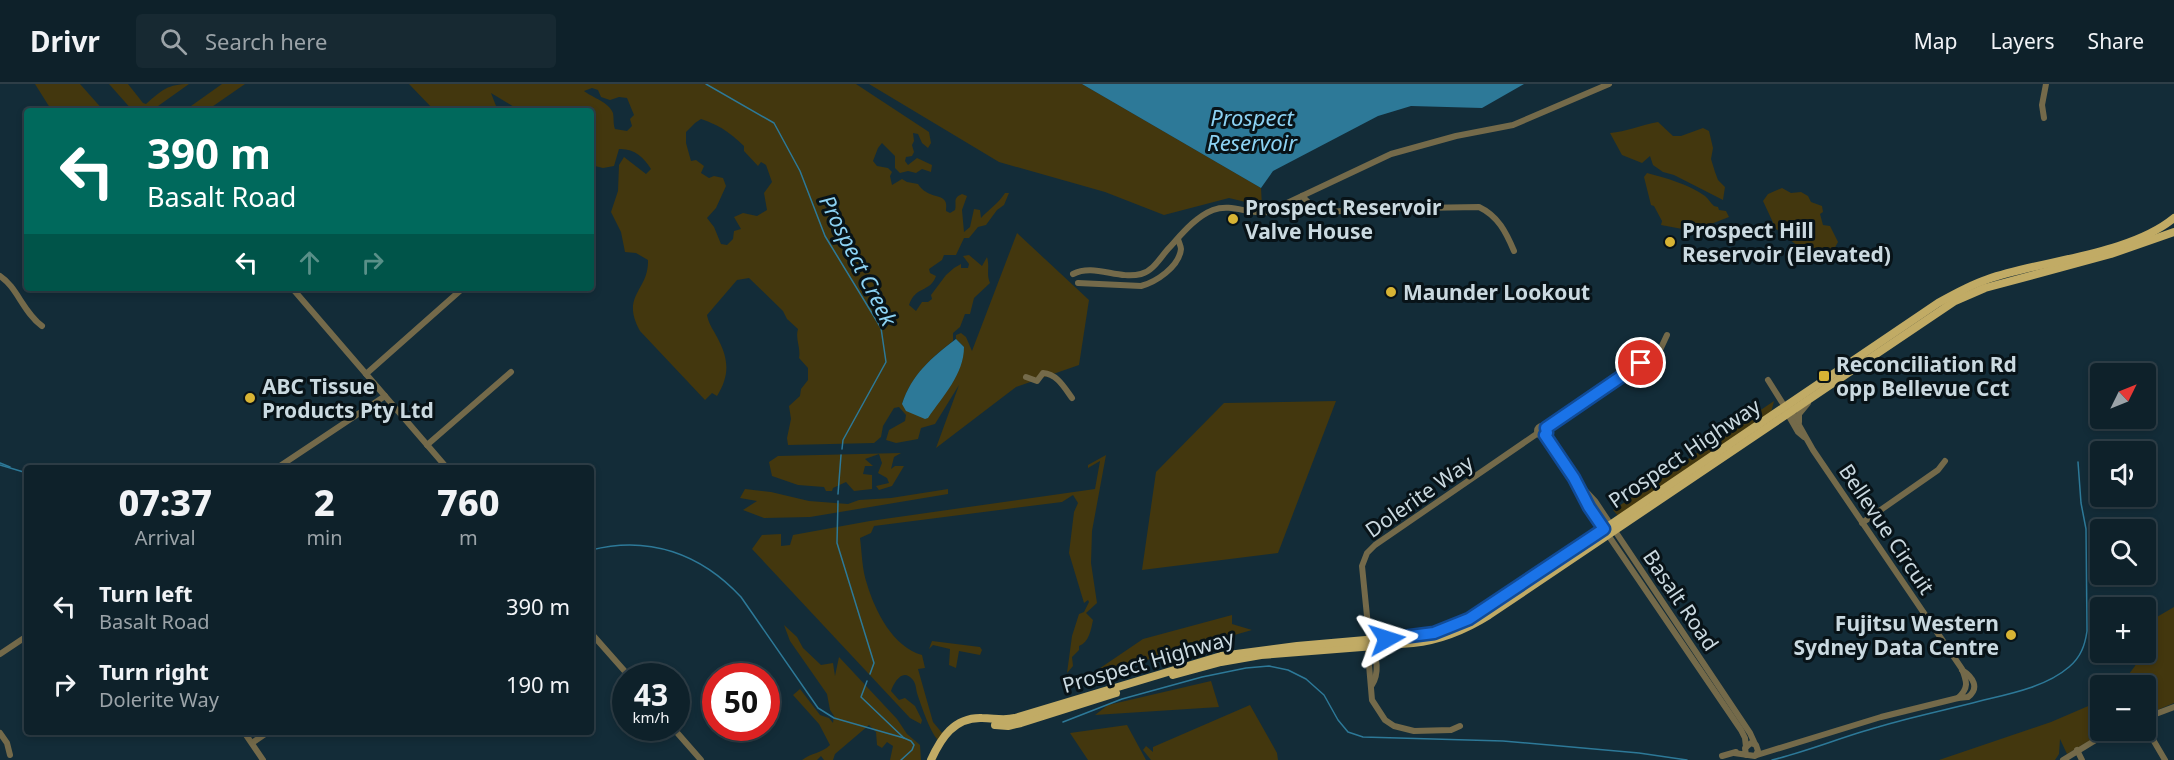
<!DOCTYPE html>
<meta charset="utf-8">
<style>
body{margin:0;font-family:"Noto Sans",sans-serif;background:#172932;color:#f1f3f6;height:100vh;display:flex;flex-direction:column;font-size:22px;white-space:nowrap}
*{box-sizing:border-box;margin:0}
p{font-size:20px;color:#9ba3a8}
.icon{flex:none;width:33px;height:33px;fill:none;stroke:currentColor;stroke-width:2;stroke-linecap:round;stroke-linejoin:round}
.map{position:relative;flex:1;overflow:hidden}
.panel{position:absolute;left:24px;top:381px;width:570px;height:270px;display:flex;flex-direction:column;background:#0e212a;border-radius:6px;box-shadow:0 3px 9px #0003,0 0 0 2px #2e3e47}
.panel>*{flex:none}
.banner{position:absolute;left:24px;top:24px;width:570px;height:183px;border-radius:6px;box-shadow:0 3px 9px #0003,0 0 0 2px #2e3e47;background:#00695c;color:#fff;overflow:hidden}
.needle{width:39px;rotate:47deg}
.buttons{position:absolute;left:2090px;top:279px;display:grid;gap:12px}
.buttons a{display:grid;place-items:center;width:66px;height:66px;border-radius:6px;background:#0e212a;box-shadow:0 3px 9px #0003,0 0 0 2px #2e3e47;font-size:30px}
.speed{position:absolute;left:612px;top:579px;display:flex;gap:12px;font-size:30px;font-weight:700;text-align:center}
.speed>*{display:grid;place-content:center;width:78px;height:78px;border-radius:50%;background:#0e212a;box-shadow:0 3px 9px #0003,0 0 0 2px #2e3e47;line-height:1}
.speed small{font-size:15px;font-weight:400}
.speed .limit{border:9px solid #d22;background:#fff;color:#111}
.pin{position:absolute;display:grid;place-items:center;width:51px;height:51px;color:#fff;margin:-26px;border:3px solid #fff;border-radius:50%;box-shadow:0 2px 6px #0007}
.me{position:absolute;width:66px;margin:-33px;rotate:84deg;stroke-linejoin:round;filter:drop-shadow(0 0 4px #0008)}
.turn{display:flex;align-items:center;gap:21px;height:126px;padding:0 24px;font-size:27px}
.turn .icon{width:78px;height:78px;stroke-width:2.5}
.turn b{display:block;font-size:42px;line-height:51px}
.lanes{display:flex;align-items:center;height:57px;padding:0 24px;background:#0003;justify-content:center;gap:30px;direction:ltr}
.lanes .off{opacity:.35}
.eta{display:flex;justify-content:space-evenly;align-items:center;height:102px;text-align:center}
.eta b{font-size:36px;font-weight:800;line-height:42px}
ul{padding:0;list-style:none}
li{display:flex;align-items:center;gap:18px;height:78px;padding:0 24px}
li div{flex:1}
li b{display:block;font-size:22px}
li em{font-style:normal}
header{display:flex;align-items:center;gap:36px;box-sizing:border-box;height:84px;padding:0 30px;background:#0e212a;border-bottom:2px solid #2e3e47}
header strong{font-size:28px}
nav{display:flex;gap:33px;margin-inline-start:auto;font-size:21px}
.search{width:420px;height:54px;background:#172932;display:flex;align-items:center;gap:15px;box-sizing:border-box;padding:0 21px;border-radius:6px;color:#9ba3a8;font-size:22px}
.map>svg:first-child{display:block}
.green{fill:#43370e;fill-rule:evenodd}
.water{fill:#2d7998}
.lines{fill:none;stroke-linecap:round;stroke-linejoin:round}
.stream{stroke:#2d7998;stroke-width:1.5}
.minor{stroke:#746a4a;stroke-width:6}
.major{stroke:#c1ab65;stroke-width:8}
.route-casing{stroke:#114b97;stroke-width:15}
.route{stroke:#1a73e8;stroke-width:10}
.poi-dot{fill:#d8b434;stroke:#081318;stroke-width:2}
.labels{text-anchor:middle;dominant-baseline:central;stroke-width:6;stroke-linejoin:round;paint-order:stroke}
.poi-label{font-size:21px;font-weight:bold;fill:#cad9e0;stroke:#081318;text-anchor:start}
.street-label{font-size:21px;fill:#cad9e0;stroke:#081318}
.water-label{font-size:22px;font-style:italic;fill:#8cd2f3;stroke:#081318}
</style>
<header>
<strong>Drivr</strong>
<div class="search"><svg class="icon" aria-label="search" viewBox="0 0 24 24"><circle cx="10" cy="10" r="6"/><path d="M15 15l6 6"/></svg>Search here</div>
<nav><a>Map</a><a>Layers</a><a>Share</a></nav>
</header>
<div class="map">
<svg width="2174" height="676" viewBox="0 0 2174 676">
<rect width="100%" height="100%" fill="#132c38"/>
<!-- green -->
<g class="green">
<path d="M35,0h45l24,27h-52z"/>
<path d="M109,0h19l15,19 3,1c16,-14 22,-20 43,-20l-38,27h-18z"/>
<path d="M222,0h23l-39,27h-22z"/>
<path d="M409,0h447l73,48 2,11 -3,5 -6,-5 -4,-9 -5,-1 1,8 -2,4 2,7 -2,4 -6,1 -1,4 3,4 9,-7 15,7 -1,7 -9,-3 -6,4 -8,-2 -8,2 -5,-5v-12l-13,-13 -4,5 -5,13 4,5 11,2 4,4 -2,4 2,9 10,-6 5,3 11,2c9,14 23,10 27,17 2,3 1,7 1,10l4,2 5,-3c2,-7 -3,-12 7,-16l5,2 -5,14 2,22 6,-5 4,-18 6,1 1,8c7,-8 18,-15 24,-25h4l-5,12 -7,5 -11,15 -8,2 -9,11h-5l-8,17h-12l-2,5 -13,9 1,4 6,3c-6,17 -20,9 -27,29l7,6 6,-9h6l4,-3 -1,-4 15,-20 8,-7 7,-4v4h7l1,-4 -6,-8 6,-1 13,11 5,-9c3,10 -1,17 3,26l-16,15 -4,16h-5l-5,13 -7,6v8c-22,17 -42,35 -51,63l62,-57 -8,-8v-4l5,-2 5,4 6,14 45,-118 72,67 -10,65 -63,22 -80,61 23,-63 -24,39 -14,4 -3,11 -22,4 -10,-3 3,-10 16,-9 1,-6 -7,-8 -5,1 -11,18 -2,11 -7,6 -86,2 -1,-7 4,-19 -2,-13 11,-10 1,-7 7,-9v-12l-9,-10c2,-10 -4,-19 -1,-29l-11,-10 -4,-8 -34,-33 -12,2 -30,35c2,10 6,14 10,22 12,22 13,38 0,59l-5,-3 -7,7 -65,-69c-20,-36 9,-40 8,-71l-12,-7 -11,-1 -4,-20 -10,-20 7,-21 1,-26 5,-8 22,17 5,-5c-7,-12 -18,-21 -32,-20l-5,17 -11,2 -12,-3v-54l-72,-1 -28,-17 7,18h-39l-1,-3 -8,-1v4h-6l-4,-3 -6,2zM592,4l6,2 3,7 9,3 9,-3 8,1 7,17 -4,4 2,7 -5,5 -12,-2c-2,-5 -1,-11 -2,-16 -4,-11 -20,-15 -29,-22zM701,35c20,7 28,13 43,27v5l14,15 3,-4 5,3 6,17 -8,11 3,17 -10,6 -14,-3 -9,4 7,12 -7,2 -1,8 -6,6 -6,-1 -7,-17 -7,-9 9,-10 10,-22 -3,-8 -9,-2 -5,2 -8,-5 3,-7 -8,-6 -5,1 -5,-18v-11l9,-9z"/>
<path d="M869,0h213l179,104 1,18 -33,-8 -65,17 -59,-23 -106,-30z"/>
<path d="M1658,38l15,14h8l22,-8 6,3 4,17 -2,11 4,13 3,8 7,7 -2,13 -49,-25 -11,-3 -10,-7 -3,-9 -8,7 -20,-8 -12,-22c16,-1 31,-8 48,-11z"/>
<path d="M1647,89c19,5 41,11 58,23 4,3 5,7 9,10l4,1 1,3 7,1 3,6 -36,14 -32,-6 1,-4 -8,-15 -3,-1 -7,-28z"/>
<path d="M1782,104l9,5 10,-1 7,4 3,6 11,4 1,6 -3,2 3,11 7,1 8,16 -5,9 -35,-5 -22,-17 -13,-28 5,-7z"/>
<path d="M1336,317l-58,152 -136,17 14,-98 68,-69z"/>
<path d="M1774,317l-3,12 -153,103 -5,-6z"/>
<path d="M901,369l-7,4 -3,12 4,-3h9l-12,20 -13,4 -3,-4 13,-3 -2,-5 -9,-5 4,-10 -3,-9 -14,5 8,7h-8l-2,8 9,1v14l-18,2 -8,-9 -13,6 -1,3h-6l-2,-4 -26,-2 -26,-9 -3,-14 9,-6z"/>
<path d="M1106,371l-14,76 -1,32 6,40 -11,10 7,7c-2,10 -4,22 -14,26v4l-7,7 1,9 -6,7 5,-37 7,-22 5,-2 5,-10 -1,-2 -4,3 -15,-50 5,-41 4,-9 -5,-8 -11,7 -188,24 -3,7 -11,5c2,15 2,32 7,46 8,27 26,63 55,71l3,13 -7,1 15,53 10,12 -5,6c-8,-8 -17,-35 -21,-47 -1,-4 -1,-9 -4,-13 -10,-13 -19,2 -22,11l8,9 6,-2 10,8 7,14 -1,4 -11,-6 -158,-169 10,-14 19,-1v12l9,-1 3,-10 77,-14 225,-32 5,-28 -12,7v-3z"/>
<path d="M745,405l26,3 38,9 39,3 11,-4 32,-2 57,-9v5l-138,23 -46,1 -21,-8 14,-9 -17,-3z"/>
<path d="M2174,523v96l-29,12v-29h-25l15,-20 5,-13 5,-1v-14l5,-17z"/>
<path d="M1232,531v9l20,6 -165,47 56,-38z"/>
<path d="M784,541l13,12 6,11 18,17 12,-2 2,13 4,-19 58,62 10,15 13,11 1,15h-31l3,-14 -6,-4 -5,6 -5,-3 -1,-13 -7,-7 -34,29 -2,6h-9l-3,-4 -4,4h-15c9,-7 20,-7 28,-15l-11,-21 -26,-29 7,-6 20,26 9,3 4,5 1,-7 -4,-6 -3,-16 -37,-53z"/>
<path d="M932,557l48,6 2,3 -2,5 -21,-4 -3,17 -7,-3 1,-16 -17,-4 -4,4z"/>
<path d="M1211,597l8,26 -124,8 13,-10z"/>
<path d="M2100,617v29l6,1 -39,23 -7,-15 -1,15 -4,6h-116l112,-38z"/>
<path d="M1250,621l27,48 1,7h-127l-8,-10 3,-4 7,6v-5z"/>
<path d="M1127,641l19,35h-58l-18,-27z"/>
</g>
<!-- water -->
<g class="water">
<path d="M1082,0h442l-42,24 -71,-2 -33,10 -105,55 -12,17z"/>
<path d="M956,255l8,8c0,27 -21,49 -36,71l-3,1 -19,-8 -4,-7c10,-30 29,-46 54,-65z"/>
</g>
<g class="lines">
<!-- stream -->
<g class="stream">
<path d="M706,0l68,39 26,48 25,65 56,92 5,34 -43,78 -1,9"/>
<path d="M0,379l10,4"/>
<path d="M0,381l27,8"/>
<path d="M838,410l3,-39"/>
<path d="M838,417l-1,42 37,120 -4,11"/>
<path d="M591,466c58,-15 110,4 150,47l77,111 16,10 70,20"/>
<path d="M867,597l-6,16 43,41 7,3 3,4 -2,5 -11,10"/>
<path d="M1063,638l59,-23 80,-22 44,-9 23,-2 19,4 18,9 18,16 14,25 10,12 15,5 140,4 136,12 48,7"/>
<path d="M1772,676c36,-9 70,-23 106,-33 33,-10 68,-17 102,-26 29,-7 66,-14 89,-34 12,-10 16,-22 18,-36l-1,-102 -5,-26 -3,-41"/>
</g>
<!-- minor -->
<g class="minor">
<path d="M2044,34l-2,-13 4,-21"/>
<path d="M1302,112l14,14 7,3 36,-4 120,-2c19,9 27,25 35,44"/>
<path d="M1073,190c21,-11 45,6 68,0 12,-3 19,-16 27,-25 13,-14 27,-32 45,-39 19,-7 36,5 55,2l123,-58 65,-18 57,-11 96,-41"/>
<path d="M0,192c17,11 23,36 42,50"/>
<path d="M1078,199l63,3c15,-4 38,-19 40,-37 0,-3 -2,-6 -3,-10"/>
<path d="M292,204l155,180"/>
<path d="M366,290l96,-85"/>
<path d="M1026,293l11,4 6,-8c14,1 21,14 29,25"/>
<path d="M1768,296l17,27 6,4 22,39 149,219c5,13 7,19 -4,29"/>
<path d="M1786,327l12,21 6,5"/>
<path d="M1799,338v-8l9,-11"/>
<circle cx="1542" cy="347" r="5"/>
<path d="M1546,344l114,-78 7,-15"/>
<path d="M1545,351l29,44 15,28 152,223 4,8 1,9"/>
<path d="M427,361l84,-73"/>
<path d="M277,384l108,-72"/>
<path d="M1581,402l14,15 155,232 5,11"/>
<path d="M1862,439l76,-53 7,-9"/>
<path d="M591,549l38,43"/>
<path d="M1370,562c8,10 9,28 2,39"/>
<path d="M0,570l27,-18"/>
<path d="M2145,634l29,-11"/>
<path d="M1460,642l-9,4 -37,1 -20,-5 -9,-6 -13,-20 -4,-47 2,-7 -8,-80 5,-13 8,-8 163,-112"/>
<path d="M2145,642l20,34"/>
<path d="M673,644l28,32"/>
<path d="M244,648l19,28"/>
<path d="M0,649l7,10 3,12"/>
<path d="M252,659l16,-11"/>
<path d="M2077,666l5,10"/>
<path d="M1734,669l21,3 3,-5 -2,-6 -5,-2 -6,5 1,7"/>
<path d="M1757,671l124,-38 77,-19 10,-1c12,-9 5,-20 -6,-27"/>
<path d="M1722,672l14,-4"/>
<path d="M2063,676l49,-30"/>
</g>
<!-- major -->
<g class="major">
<path d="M1173,591l48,-13 40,-7 152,-12c28,-3 52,-13 76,-28l466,-314 30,-13 126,-34 63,-22"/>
<path d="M995,641l13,1 13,-3 95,-30"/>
<path d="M931,676c10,-22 23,-43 51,-42 12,0 21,3 33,0l206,-62 76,-10 126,-11 33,-10 27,-14 455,-308c16,-9 32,-18 50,-24 55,-19 141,-24 186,-61"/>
</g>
</g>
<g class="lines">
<!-- route casing -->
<g class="route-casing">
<path id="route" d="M1387,555l47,-6 35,-14 135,-90 -15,-22 -15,-29 -29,-43 2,-2 -1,-5 95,-65"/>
</g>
<!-- route -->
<use href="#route" class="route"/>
</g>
<!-- markers -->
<g class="poi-dot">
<circle cx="1233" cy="135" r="6"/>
<circle cx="1670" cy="158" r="6"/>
<circle cx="1391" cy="208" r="6"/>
<rect x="1818" y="286" width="12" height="12" rx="3"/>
<circle cx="250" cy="314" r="6"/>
<circle cx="2011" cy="551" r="6"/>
</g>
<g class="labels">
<!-- poi labels -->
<g class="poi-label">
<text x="1245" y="123">Prospect Reservoir<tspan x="1245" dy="24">Valve House</tspan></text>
<text x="1682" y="146">Prospect Hill<tspan x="1682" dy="24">Reservoir (Elevated)</tspan></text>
<text x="1403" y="208">Maunder Lookout</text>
<text x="1836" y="280">Reconciliation Rd<tspan x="1836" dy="24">opp Bellevue Cct</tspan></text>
<text x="262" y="302">ABC Tissue<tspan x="262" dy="24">Products Pty Ltd</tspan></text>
<text x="1999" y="539" text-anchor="end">Fujitsu Western<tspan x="1999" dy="24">Sydney Data Centre</tspan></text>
</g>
<!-- street labels -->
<g class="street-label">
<text transform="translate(1684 369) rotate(-34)">Prospect Highway</text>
<text transform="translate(1419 412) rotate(-35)">Dolerite Way</text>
<text transform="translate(1887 445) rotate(56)">Bellevue Circuit</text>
<text transform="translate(1681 516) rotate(56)">Basalt Road</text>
<text transform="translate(1148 577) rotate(-16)">Prospect Highway</text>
</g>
<!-- water labels -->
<g class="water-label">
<text x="1252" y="33">Prospect<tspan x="1252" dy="25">Reservoir</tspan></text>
<text transform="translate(859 176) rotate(63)">Prospect Creek</text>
</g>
</g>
</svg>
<div class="buttons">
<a><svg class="needle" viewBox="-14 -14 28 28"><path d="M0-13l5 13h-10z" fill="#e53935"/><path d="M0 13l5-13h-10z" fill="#9ba3a8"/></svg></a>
<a><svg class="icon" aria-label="sound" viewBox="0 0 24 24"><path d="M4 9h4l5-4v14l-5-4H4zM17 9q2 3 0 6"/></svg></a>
<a><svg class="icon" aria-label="search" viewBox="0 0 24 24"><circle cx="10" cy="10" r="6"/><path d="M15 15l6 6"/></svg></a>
<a>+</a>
<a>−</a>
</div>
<div class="speed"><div>43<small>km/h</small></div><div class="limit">50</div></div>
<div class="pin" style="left:1641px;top:279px;background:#d93025"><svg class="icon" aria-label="arrive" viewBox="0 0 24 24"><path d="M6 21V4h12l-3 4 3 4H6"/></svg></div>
<svg class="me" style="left:1387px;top:555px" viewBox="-20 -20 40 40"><path d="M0-17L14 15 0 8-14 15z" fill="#1a73e8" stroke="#fff" stroke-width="4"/></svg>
<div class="banner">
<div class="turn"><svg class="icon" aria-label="left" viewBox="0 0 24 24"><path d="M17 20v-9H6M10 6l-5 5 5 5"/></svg><div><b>390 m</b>Basalt Road</div></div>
<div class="lanes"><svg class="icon" aria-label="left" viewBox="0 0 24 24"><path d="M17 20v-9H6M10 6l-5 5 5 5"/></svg><svg class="icon off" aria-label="ahead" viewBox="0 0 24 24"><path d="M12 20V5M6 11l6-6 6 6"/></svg><svg class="icon off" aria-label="right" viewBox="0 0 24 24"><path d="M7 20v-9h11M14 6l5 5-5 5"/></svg></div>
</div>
<section class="panel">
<div class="eta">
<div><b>07:37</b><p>Arrival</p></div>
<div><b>2</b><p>min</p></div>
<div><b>760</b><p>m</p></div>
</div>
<ul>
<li><svg class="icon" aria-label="left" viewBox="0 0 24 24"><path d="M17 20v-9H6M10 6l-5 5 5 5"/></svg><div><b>Turn left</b><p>Basalt Road</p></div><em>390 m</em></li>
<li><svg class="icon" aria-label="right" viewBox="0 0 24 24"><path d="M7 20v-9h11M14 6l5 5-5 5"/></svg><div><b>Turn right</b><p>Dolerite Way</p></div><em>190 m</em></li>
</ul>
</section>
</div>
